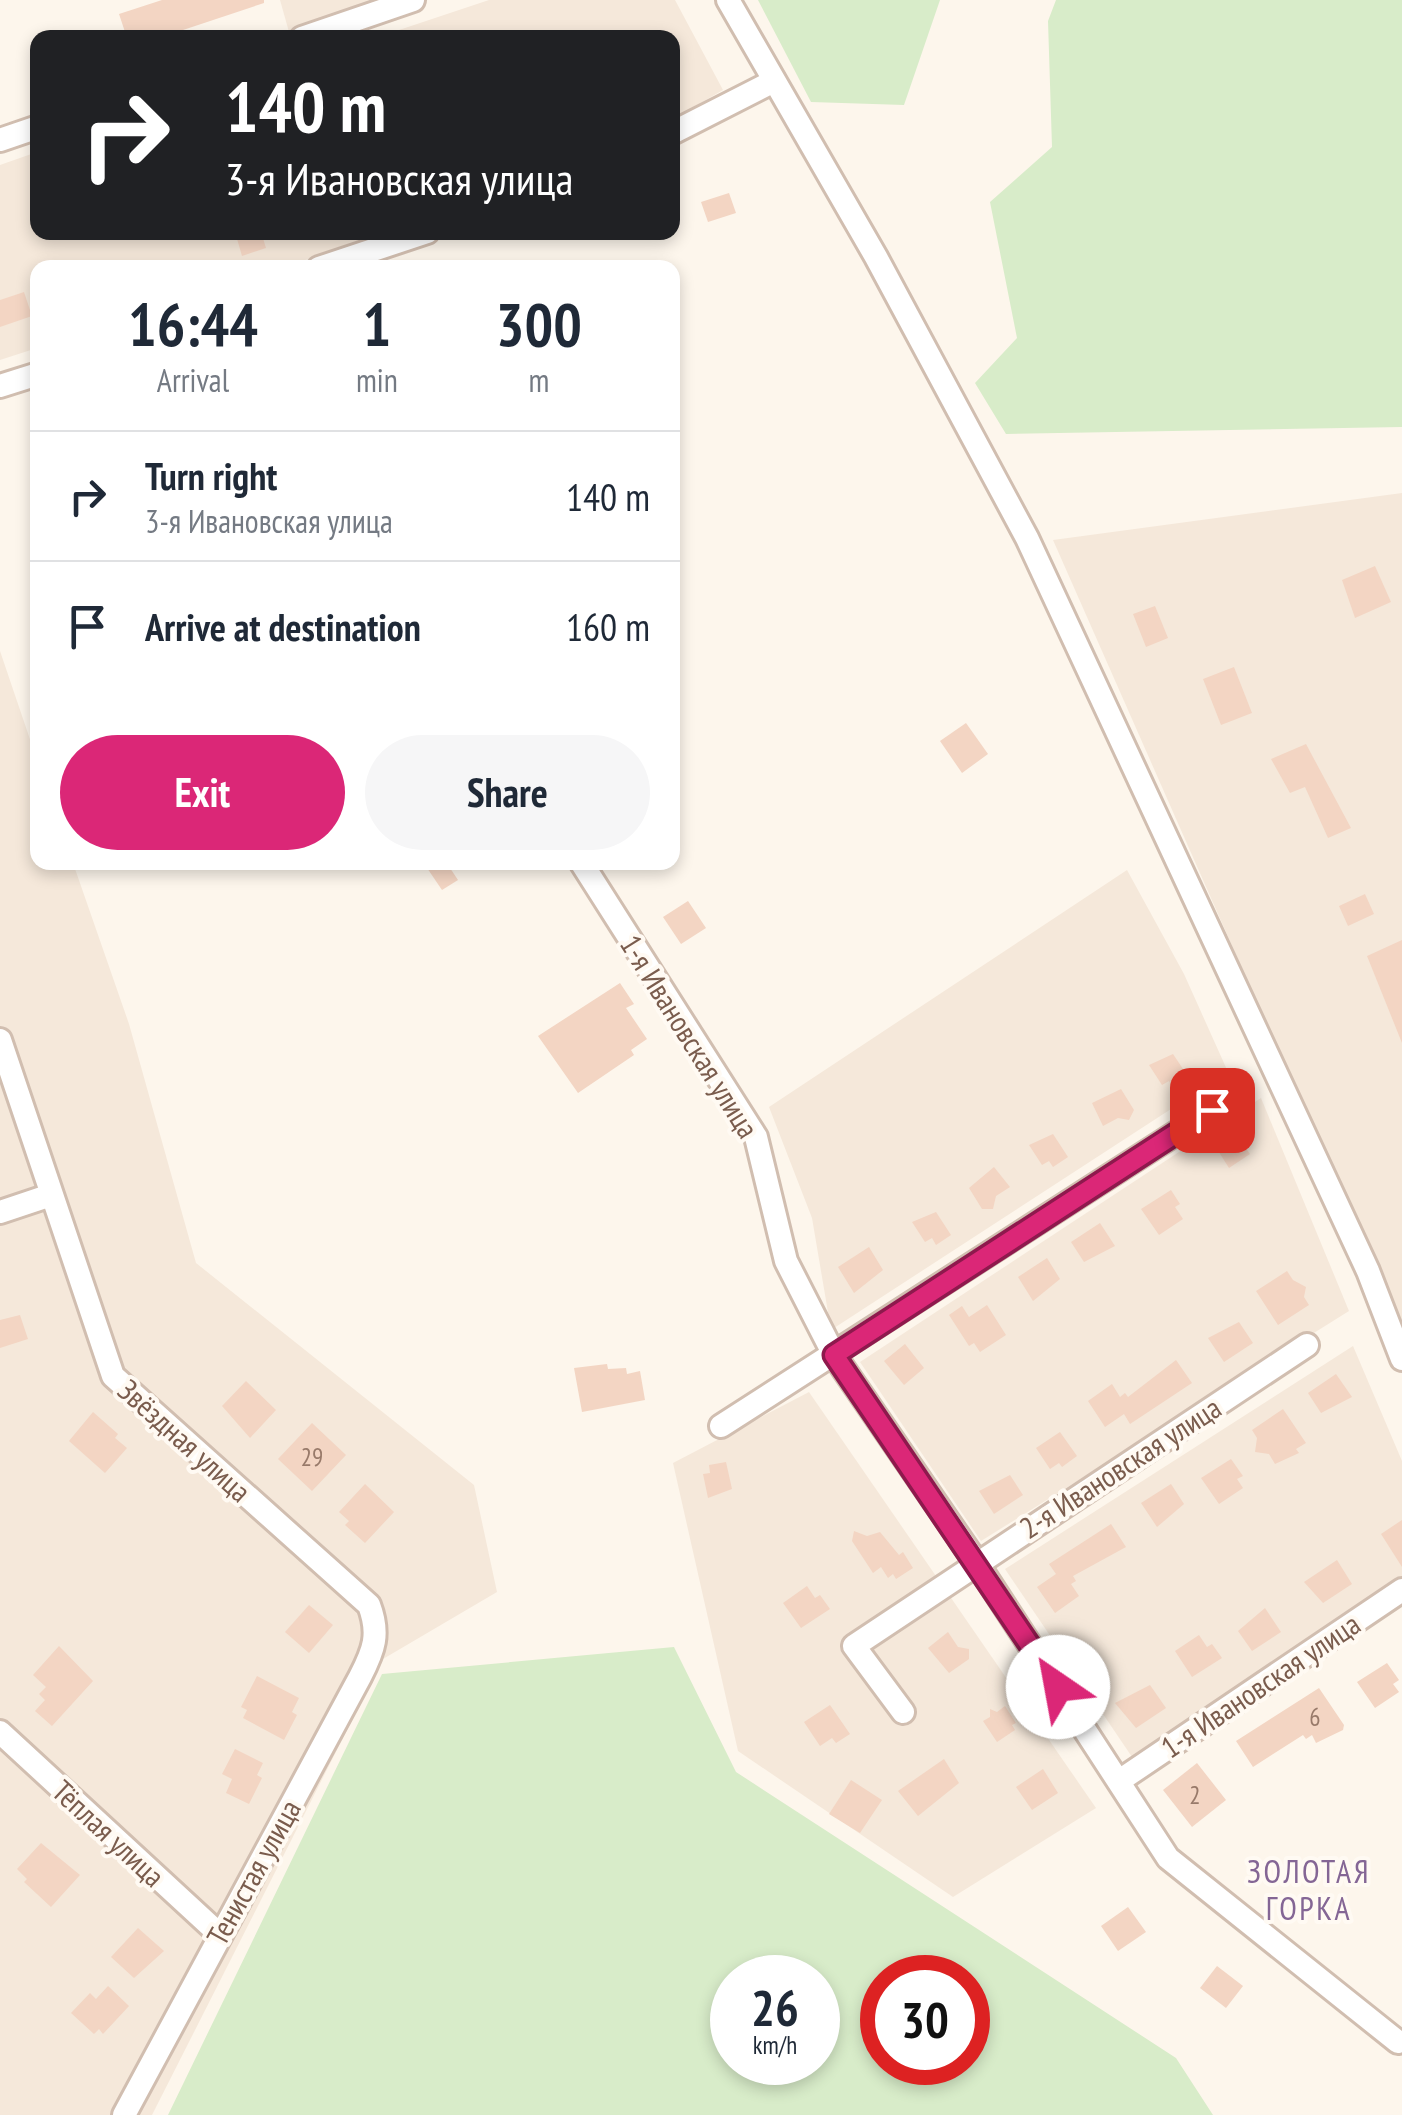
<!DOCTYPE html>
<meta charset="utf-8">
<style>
body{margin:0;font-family:"PT Sans Narrow",sans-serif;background:#f6f6f7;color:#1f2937;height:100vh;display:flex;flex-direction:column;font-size:38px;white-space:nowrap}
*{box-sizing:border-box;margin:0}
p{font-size:32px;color:#747a83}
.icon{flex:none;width:55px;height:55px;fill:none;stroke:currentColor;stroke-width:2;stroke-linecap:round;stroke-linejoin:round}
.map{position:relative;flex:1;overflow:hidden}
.sheet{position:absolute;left:30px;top:260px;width:650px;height:610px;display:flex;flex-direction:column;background:#fff;border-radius:20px;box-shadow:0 5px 15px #0003}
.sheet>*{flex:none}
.guide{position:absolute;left:30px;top:30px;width:650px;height:210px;border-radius:20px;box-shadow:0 5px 15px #0003;background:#202124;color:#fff;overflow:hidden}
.speed{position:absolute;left:710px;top:1955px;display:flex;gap:20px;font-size:50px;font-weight:700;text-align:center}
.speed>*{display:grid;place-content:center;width:130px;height:130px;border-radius:50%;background:#fff;box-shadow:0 5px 15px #0003;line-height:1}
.speed small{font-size:25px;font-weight:400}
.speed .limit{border:15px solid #d22;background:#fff;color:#111}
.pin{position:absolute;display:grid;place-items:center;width:85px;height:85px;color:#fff;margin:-42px;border-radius:20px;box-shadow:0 5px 15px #0006}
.me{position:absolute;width:110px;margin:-55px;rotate:327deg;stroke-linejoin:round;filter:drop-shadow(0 0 8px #0008)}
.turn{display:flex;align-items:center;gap:35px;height:210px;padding:0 30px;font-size:45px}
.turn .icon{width:130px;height:130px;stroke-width:2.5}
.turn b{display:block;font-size:70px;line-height:85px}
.eta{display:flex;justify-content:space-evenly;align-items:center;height:170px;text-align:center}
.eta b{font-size:60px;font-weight:700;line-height:70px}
.button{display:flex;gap:20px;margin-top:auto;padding:20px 30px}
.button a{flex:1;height:115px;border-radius:60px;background:#db2777;color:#fff;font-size:40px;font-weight:700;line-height:115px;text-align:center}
.button a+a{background:#f6f6f7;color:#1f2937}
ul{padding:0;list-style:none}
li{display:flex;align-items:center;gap:30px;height:130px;padding:0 30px;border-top:2px solid #e0e1e3}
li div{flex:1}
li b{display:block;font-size:38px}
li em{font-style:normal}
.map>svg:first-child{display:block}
.residential{fill:#f5e8da}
.green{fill:#d8ecc9;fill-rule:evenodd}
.building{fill:#f3d5c3}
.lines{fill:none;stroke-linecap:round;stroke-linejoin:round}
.minor-casing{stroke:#d1beb0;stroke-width:28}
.minor{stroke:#fff;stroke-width:22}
.route-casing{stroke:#8e194d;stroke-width:25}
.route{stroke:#db2777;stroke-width:18}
.labels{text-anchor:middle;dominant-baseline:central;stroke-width:8;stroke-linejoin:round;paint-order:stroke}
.number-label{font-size:25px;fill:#987a6a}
.street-label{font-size:30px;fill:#7a5c4d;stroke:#fffaf3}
.neighbourhood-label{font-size:32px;letter-spacing:2.5px;fill:#846695;stroke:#fffaf3}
</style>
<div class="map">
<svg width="1402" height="2115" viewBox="0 0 1402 2115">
<rect width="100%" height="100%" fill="#fdf6ec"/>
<!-- residential -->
<g class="residential">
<path d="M280,0h103l-94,32z"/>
<path d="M489,0h186l48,90 -50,29 -1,-81 -294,-1z"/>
<path d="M37,152l1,80 353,1 -108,34 -245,1 -1,80 -37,12v-195z"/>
<path d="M1402,493v838l-349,-791z"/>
<path d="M0,651l37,109 1,102 35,1 56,161 67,239 278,222 23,107 -114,67 -231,456h-152z"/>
<path d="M1127,870l57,104 44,98 -397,258 -19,-112 -43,-111z"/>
<path d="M1261,1098l88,213 -368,230 -121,-179z"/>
<path d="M1353,1346l49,115v115l-270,181 -127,-188z"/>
<path d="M809,1392l287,416 -143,89 -215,-146 -65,-288z"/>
</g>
<!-- green -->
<g class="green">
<path d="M758,0h182l-36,105 -93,-3z"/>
<path d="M1056,0h346v427l-396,7 -31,-51 42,-45 -27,-136 62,-55 -4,-126z"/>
<path d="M674,1647l62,125 440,286 37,57h-1045l214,-441zM732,1978h86v84h-86zM882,1978h86v84h-86z"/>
</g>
<!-- building -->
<g class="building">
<path d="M162,0h102v3l-105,35h-32l-8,-24z"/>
<path d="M729,193l7,20 -28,9 -7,-20z"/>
<path d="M235,232h26l5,16 -24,8z"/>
<path d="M24,292l8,24 -32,11v-27z"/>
<path d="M1375,566l16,36 -36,16 -13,-38z"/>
<path d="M1155,606l13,32 -22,9 -13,-33z"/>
<path d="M1234,667l18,46 -31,12 -18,-46z"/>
<path d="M966,723l22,31 -26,19 -22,-32z"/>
<path d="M1306,744l45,84 -23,10 -23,-51 -15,6 -19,-34z"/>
<path d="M423,862h23l12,18 -16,10z"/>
<path d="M1365,894l9,20 -26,12 -9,-20z"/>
<path d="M688,901l18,27 -25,16 -18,-27z"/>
<path d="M1402,940v103l-35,-87z"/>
<path d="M620,983l14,21 -8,4 21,31 -16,11 3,5 -56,38 -40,-57z"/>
<path d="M1173,1054l16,24 -16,10 -4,-7 -7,4 -13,-20z"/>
<path d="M1121,1089l13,21 -5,10 -11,-2 -15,8 -11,-23z"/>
<path d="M1235,1132l5,7 8,1 -3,7 5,7 -21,14 -12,-19 4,-3 -3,-3z"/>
<path d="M1053,1134l15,23 -15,10 -4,-6 -7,4 -13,-20z"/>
<path d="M994,1167l16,20 -14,9 -3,13h-11l-13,-21z"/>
<path d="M1171,1190l9,14 -5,3 8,12 -24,16 -18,-26z"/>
<path d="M936,1212l15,23 -15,10 -4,-7 -7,4 -13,-20z"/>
<path d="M1100,1223l15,23 -31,16 -13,-20z"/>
<path d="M869,1247l14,23 -29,23 -16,-26z"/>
<path d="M1047,1258l13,21 -27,22 -15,-24z"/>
<path d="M1287,1271l6,9 13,7 -2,10 5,8 -31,20 -22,-34z"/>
<path d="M987,1305l19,30 -26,17 -6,-9 -5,3 -20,-31 13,-9 7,11z"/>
<path d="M20,1315l8,24 -28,9v-28z"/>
<path d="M1239,1322l14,21 -29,19 -16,-24z"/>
<path d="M905,1344l19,24 -20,17 -20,-24z"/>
<path d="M1176,1360l16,23 -62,41 -6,-10 -19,13 -17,-26 24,-17 8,13 5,-4 3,4z"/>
<path d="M607,1364l1,5 18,-1 1,6 13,-3 5,29 -63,12 -8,-44z"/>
<path d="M1336,1374l16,23 -31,16 -13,-20z"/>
<path d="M246,1381l30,29 -26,28 -28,-32z"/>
<path d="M1283,1409l23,34 -10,6 3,4 -24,11 -6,-10 -14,-2 2,-14 -5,-8z"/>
<path d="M93,1412l25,22 -3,4 12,10 -22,25 -36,-32z"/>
<path d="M312,1423l34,32 -34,36 -34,-32z"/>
<path d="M1060,1432l17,24 -15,11 -3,-4 -9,6 -14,-21z"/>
<path d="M1231,1459l12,17 -6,3 6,9 -24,16 -18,-26z"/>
<path d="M726,1462l6,27 -24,9 -5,-24 7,-1 -1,-8z"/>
<path d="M1010,1475l13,20 -29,19 -15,-23z"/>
<path d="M365,1484l29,28 -29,31 -20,-18 4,-4 -10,-9z"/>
<path d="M1171,1484l13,20 -27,23 -16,-24z"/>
<path d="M1402,1520v47l-21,-33z"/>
<path d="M1111,1524l15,23 -53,29 3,5 -5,3 8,12 -24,17 -18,-26 19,-13 -7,-10z"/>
<path d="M854,1531l13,5 13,-4 19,23 4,-3 10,16 -17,11 -3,-5 -5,4 -7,-11 -8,6 -21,-32z"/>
<path d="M1337,1560l15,24 -29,19 -19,-21z"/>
<path d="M807,1586l8,12 5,-3 10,14 -29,19 -18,-25z"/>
<path d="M309,1605l24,20 -24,28 -24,-21z"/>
<path d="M1265,1608l16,24 -29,19 -14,-20z"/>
<path d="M948,1632l10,15 11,2v10l-20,14 -21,-25z"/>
<path d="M1199,1635l8,12 5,-3 10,14 -30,19 -17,-26z"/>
<path d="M59,1646l34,35 -41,45 -17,-15 10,-11 -6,-6 7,-7 -13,-12z"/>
<path d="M1387,1663l12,17 -6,4 6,8 -24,16 -18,-26z"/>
<path d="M257,1676l42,22 -7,14 5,3 -13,25 -41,-22 4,-8 -6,-3z"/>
<path d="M1150,1685l16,23 -30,20 -21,-25z"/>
<path d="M1319,1688l25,37 -1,5 -27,13 -4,-8 -6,4 -3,-4 -50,32 -17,-26z"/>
<path d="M830,1705l20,29 -14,9 -4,-5 -12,8 -16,-24z"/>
<path d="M1005,1706l11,17 -4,2 3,5 -18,12 -14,-21 7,-4v-8l7,3z"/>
<path d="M235,1749l28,14 -6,12 5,3 -13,26 -23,-11 6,-14 -10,-5z"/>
<path d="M944,1759l15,24 -41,33 -20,-25z"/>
<path d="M1197,1763l29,37 -34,27 -29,-37z"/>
<path d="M1043,1769l15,24 -26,17 -16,-23z"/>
<path d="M851,1780l31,20 -22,33 -31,-19z"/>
<path d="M41,1843l39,32 -29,32 -27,-25 3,-3 -10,-10z"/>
<path d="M1128,1907l18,25 -28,19 -17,-25z"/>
<path d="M138,1928l26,23 -30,27 -23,-21z"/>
<path d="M1217,1966l26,20 -17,22 -26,-20z"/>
<path d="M108,1986l21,20 -26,28 -4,-5 -5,5 -23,-21 19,-20 6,6z"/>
</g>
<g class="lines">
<!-- minor casing -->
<g class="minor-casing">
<g id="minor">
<path d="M728,0l148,257 151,281 341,733 34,88"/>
<path d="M302,38l111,-38"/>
<path d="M672,133l102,-52"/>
<path d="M0,140l38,-13"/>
<path d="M319,268l108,-36"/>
<path d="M0,386l38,-12"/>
<path d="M581,862l175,275 30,124 48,94 142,207 192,296 230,184"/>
<path d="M0,1040l113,336 256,229c11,29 5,45 -9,72l-236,438"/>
<path d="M0,1212l51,-17"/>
<path d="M721,1426l491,-316"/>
<path d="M903,1712l-49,-66 453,-301"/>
<path d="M0,1732l219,202"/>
<path d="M1119,1781l283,-191"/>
</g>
</g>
<!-- minor -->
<use href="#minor" class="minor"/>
</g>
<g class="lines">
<!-- route casing -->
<g class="route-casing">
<path id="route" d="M1058,1687l-224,-332 378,-245"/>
</g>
<!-- route -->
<use href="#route" class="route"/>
</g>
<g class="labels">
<!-- number labels -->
<g class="number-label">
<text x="312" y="1457">29</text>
<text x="1315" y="1717">6</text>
<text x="1195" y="1795">2</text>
</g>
<!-- street labels -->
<g class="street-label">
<text transform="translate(690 1036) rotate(58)">1-я Ивановская улица</text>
<text transform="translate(185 1440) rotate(42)">Звёздная улица</text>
<text transform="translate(1120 1467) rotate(-33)">2-я Ивановская улица</text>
<text transform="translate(1260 1685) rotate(-34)">1-я Ивановская улица</text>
<text transform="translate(109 1833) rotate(43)">Тёплая улица</text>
<text transform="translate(253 1872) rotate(-61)">Тенистая улица</text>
</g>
<!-- neighbourhood labels -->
<g class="neighbourhood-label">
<text x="1309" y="1871">ЗОЛОТАЯ<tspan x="1309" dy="37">ГОРКА</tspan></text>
</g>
</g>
</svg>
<div class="speed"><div>26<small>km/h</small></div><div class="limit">30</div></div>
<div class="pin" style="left:1212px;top:1110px;background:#d93025"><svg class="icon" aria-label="arrive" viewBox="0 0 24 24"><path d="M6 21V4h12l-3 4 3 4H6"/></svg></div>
<svg class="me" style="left:1058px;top:1687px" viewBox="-20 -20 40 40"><circle r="19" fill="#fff"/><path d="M0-13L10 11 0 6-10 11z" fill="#db2777"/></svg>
<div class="guide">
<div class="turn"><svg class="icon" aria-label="right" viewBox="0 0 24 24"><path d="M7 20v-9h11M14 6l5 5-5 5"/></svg><div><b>140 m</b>3-я Ивановская улица</div></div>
</div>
<section class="sheet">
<div class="eta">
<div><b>16:44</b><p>Arrival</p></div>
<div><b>1</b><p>min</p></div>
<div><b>300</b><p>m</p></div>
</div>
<ul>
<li><svg class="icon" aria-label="right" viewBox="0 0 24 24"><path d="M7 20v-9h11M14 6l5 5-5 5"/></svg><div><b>Turn right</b><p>3-я Ивановская улица</p></div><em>140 m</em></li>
<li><svg class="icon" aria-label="arrive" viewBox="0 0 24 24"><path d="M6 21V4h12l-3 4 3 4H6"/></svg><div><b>Arrive at destination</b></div><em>160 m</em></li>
</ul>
<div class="button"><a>Exit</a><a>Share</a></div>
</section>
</div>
